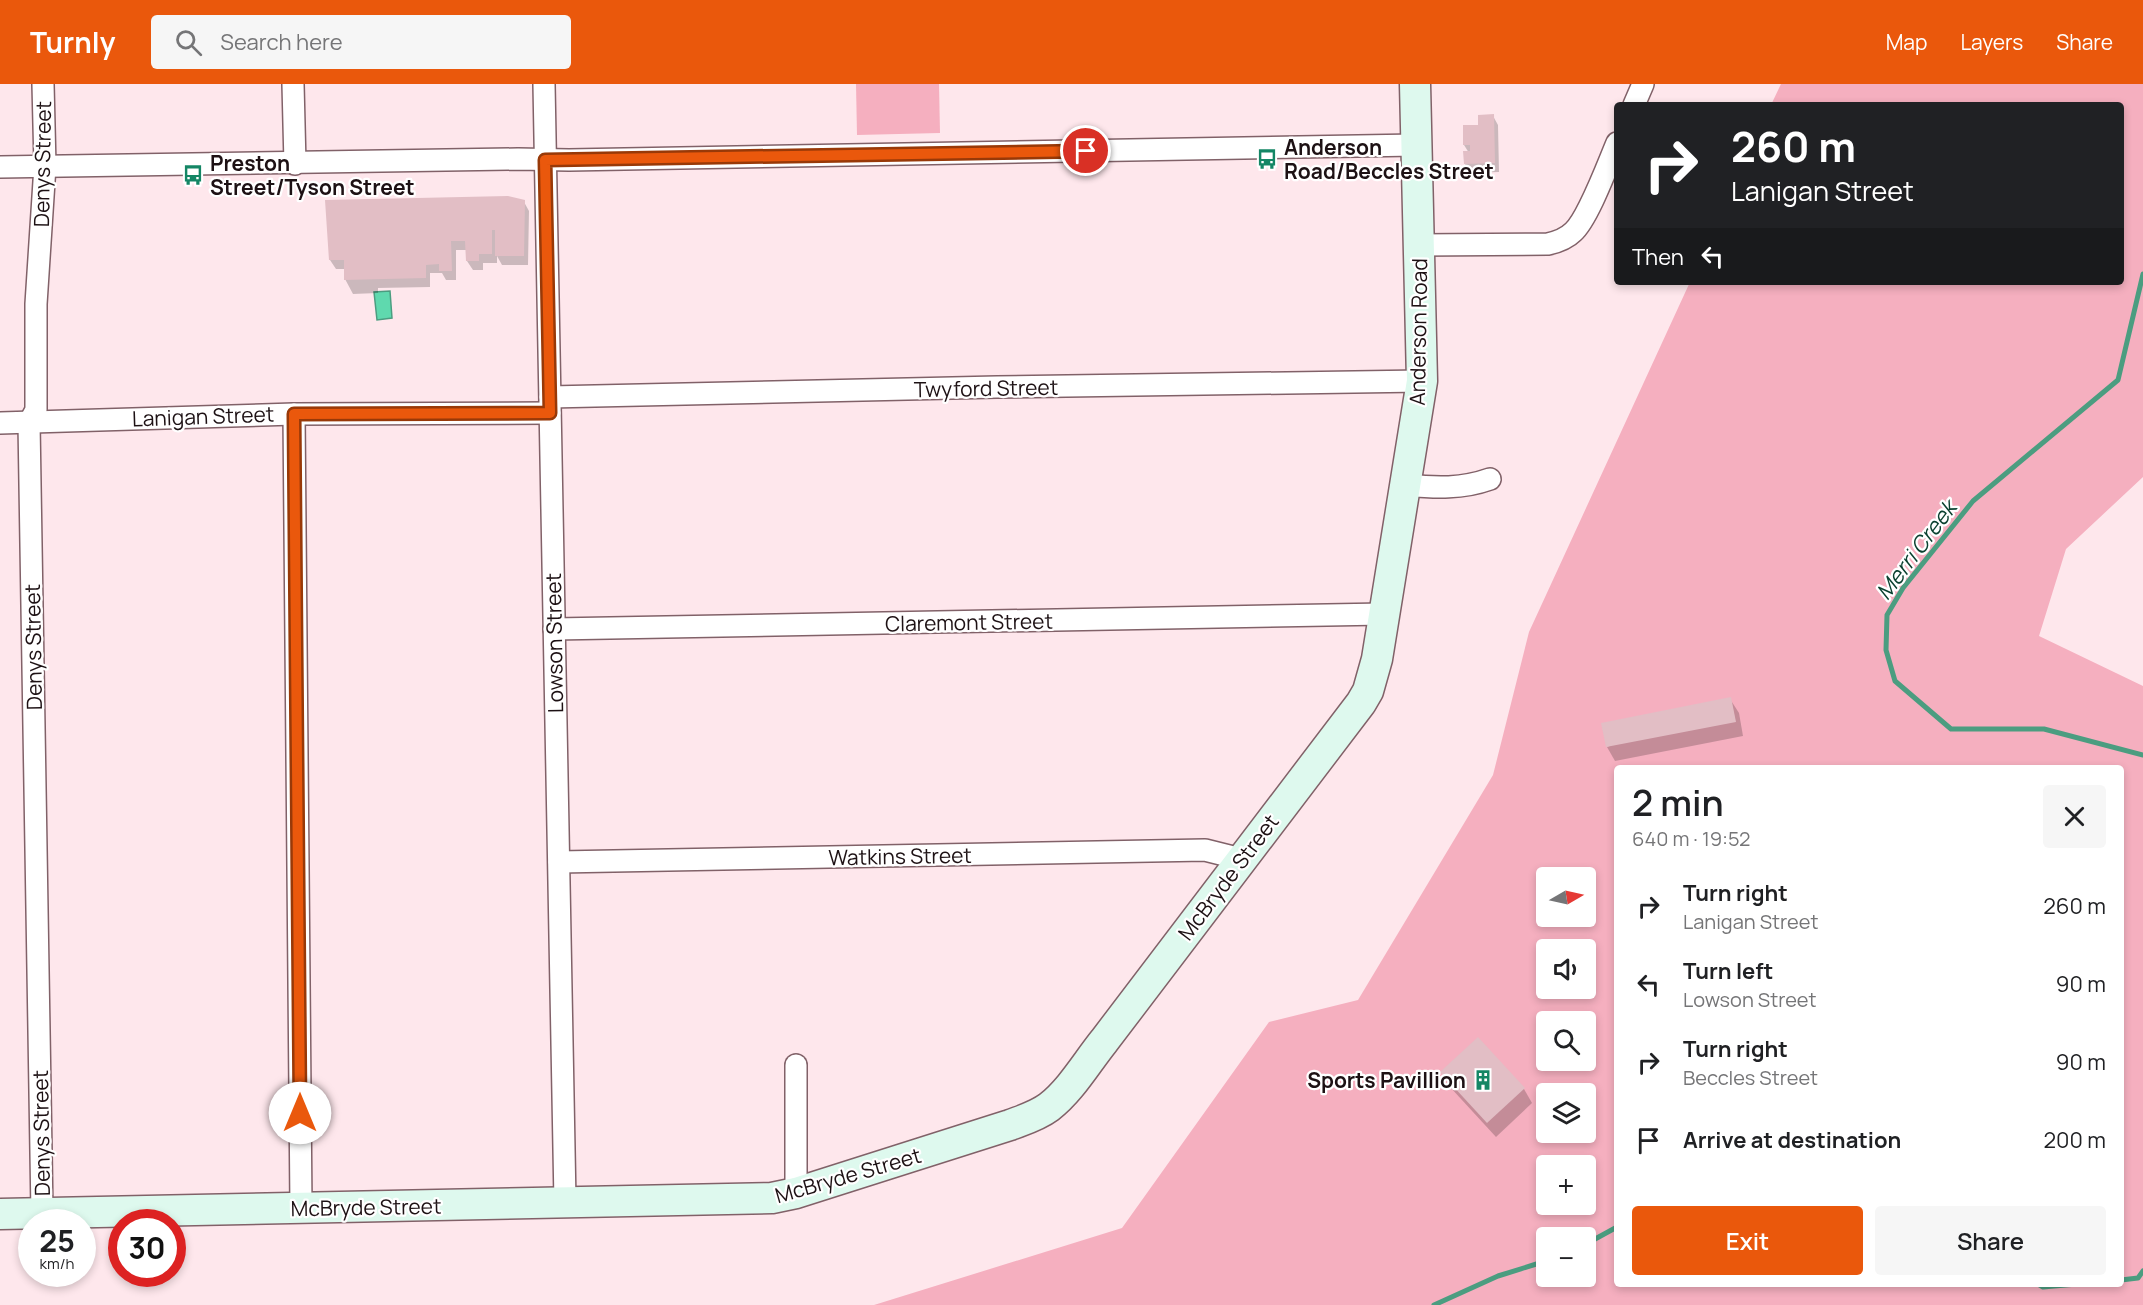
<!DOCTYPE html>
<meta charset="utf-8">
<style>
body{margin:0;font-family:Manrope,sans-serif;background:#f6f6f6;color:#202124;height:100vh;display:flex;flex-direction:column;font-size:22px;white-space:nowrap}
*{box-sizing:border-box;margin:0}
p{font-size:20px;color:#757577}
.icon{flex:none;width:33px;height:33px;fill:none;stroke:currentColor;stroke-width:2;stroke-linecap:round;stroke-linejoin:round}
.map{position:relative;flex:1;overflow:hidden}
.sheet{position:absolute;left:1614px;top:681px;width:510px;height:522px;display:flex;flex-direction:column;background:#fff;border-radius:6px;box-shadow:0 3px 9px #0003}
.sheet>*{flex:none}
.top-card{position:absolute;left:1614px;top:18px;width:510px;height:183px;border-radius:6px;box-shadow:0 3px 9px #0003;background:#202124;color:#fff;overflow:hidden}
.needle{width:39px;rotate:81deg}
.controls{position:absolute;left:1536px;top:783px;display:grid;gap:12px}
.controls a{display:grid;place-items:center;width:60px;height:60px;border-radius:6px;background:#fff;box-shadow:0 3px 9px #0003;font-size:30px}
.speed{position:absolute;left:18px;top:1125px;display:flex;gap:12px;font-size:30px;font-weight:700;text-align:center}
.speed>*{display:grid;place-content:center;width:78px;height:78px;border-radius:50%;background:#fff;box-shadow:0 3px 9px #0003;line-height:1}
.speed small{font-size:15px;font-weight:400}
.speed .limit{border:9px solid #d22;background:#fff;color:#111}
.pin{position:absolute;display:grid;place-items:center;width:51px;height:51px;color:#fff;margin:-26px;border:3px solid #fff;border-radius:50%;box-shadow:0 2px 6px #0007}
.me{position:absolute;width:66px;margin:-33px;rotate:0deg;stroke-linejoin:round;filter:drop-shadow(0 0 4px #0008)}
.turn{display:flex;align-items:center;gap:21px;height:126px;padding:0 18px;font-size:27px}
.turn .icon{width:78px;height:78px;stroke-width:2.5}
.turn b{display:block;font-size:42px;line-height:51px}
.then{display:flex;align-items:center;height:57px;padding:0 18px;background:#0003;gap:12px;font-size:22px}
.round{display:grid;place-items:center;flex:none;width:63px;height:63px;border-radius:6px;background:#f6f6f6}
.headline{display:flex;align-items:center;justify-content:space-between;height:102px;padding:0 18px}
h1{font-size:36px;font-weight:600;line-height:45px}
.cta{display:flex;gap:12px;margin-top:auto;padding:12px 18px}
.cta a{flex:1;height:69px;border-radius:6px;background:#ea580c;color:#fff;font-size:24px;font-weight:600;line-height:69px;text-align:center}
.cta a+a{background:#f6f6f6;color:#202124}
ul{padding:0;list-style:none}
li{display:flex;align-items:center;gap:18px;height:78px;padding:0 18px}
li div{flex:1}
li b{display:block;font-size:22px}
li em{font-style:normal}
header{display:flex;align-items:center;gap:36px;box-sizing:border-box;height:84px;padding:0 30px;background:#ea580c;color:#fff}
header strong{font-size:28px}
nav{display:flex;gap:33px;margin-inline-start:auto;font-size:21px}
.search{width:420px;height:54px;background:#f6f6f6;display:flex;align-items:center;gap:15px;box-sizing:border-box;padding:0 21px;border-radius:6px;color:#757577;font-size:22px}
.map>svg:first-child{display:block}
.green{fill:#f5afbf;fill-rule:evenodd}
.water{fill:#5fd9ae;stroke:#4b9d80;stroke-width:1.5}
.shadow{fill:#0003}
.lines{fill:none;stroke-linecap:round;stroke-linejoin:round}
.stream{stroke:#4b9d80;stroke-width:5}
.building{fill:#e2bec5}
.street-casing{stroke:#816168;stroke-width:24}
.secondary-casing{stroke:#816168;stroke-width:33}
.street{stroke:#fff;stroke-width:21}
.secondary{stroke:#def9ee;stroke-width:30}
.route-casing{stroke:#983908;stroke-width:15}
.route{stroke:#ea580c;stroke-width:10}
.labels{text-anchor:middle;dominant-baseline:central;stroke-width:4.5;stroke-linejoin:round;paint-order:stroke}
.poi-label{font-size:21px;font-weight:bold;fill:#1d1114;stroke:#fff;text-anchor:start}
.street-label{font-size:21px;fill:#1d1114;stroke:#fff}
.water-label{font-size:22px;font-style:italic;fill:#0b4130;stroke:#fff}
</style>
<header>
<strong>Turnly</strong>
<div class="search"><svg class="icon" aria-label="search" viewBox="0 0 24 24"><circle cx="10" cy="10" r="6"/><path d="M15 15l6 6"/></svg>Search here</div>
<nav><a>Map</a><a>Layers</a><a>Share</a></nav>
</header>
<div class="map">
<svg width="2143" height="1221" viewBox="0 0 2143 1221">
<rect width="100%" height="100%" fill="#fee7ec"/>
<!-- green -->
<g class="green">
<path d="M856,0h83l1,49 -83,2z"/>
<path d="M1781,0h362v393l-77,72 -27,87 104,50v619h-1269l248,-77 147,-206 89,-22 135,-225 36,-143 161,-350h431v-177h-350zM1617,684h504v516h-504zM1546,794h40v38h-40zM1546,866h40v38h-40zM1546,938h40v38h-40zM1546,1010h40v38h-40zM1546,1082h40v38h-40zM1546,1154h40v38h-40z"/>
</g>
<!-- water -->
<path class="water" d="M390,207l2,27 -15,2 -3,-28z"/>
<!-- shadow -->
<g class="shadow">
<path d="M1493,32l5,9 1,47 -29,1 -5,-9 4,-11 -5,-8 15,-19z"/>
<path d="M524,118l5,9 -1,54h-26l-5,-9v7h-14v7h-10l-6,-9v-11h-11v30h-10l-4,-7h-12v14l-52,1v5l-25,1 -8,-15v-10h-9l-6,-9z"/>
<path d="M1730,615l9,14 4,23 -128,25 -8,-14z"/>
<path d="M1478,955l46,50 8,14 -36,34 -46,-50 -8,-15z"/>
</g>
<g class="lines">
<!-- stream -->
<g class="stream">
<path d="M2143,190l-25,106 -145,121 -70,87 -16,27 -1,35 9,31 56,48h93l99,26"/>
<path d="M1586,1160l31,-17"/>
<path d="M2121,1196l17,-2 5,-7"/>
<path d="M2038,1200l5,3 34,-3"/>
<path d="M1434,1221l64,-29 48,-15"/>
</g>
</g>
<!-- building -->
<g class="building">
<path d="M1494,30l1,49 -31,1 -1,-13h7v-6h-7v-20h15v-10z"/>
<path d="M508,112l17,4 -1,56h-29v-26h-3v24h-13v7h-13l-1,-20h-14l1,30h-13v-7l-13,1v13l-82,2v-20h-15l-4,-60z"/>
<path d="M1731,613l5,25 -130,25 -5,-24z"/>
<path d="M1478,953l47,51 -38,35 -47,-51z"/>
</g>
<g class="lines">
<!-- street casing -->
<g class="street-casing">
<g id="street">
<path d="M293,0l2,80"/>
<path d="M544,0l21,1118"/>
<path d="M1634,21l9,-21"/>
<path d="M0,83l518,-8 51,1 847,-15"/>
<path d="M1419,161l129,-1c9,-2 18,-5 25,-12 15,-13 35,-68 44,-89"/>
<path d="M550,313l447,-10 425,-6"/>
<path d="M294,330l7,794"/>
<path d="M0,339l294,-9 256,-1"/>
<path d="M1406,401c30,3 56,4 84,-6"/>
<path d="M554,545l830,-15"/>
<path d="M559,778l646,-12 24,6 11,5"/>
<path d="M796,981v128"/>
<path d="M42,1129l-13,-790 7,-13v-106l9,-138 -2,-82"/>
</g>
</g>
<!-- secondary casing -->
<g class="secondary-casing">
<path id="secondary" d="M0,1130l772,-16 24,-5 214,-68c13,-5 27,-9 39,-18 22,-17 38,-45 55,-66l257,-338 7,-12 9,-32 45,-278 -7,-297"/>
</g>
<!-- street -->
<use href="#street" class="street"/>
<!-- secondary -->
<use href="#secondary" class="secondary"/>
</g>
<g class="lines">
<!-- route casing -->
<g class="route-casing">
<path id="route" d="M300,1029l-6,-699 256,-1 -5,-253 541,-9"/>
</g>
<!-- route -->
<use href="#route" class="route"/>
</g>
<!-- icons -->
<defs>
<g id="bus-bare" transform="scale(1.62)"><path d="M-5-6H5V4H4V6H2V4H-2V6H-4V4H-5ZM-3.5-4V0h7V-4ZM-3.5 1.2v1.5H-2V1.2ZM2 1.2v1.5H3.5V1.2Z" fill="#148665" stroke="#fff" stroke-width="2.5" paint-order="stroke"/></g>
<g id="building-bare" transform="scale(1.62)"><path d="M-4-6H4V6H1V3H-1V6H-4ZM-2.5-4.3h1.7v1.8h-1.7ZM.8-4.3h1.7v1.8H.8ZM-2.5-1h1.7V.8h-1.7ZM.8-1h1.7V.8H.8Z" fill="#148665" stroke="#fff" stroke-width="2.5" paint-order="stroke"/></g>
</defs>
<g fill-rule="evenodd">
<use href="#bus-bare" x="1267" y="75"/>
<use href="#bus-bare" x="193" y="91"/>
<use href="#building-bare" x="1483" y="996"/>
</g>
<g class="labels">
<!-- poi labels -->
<g class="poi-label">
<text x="1284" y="63">Anderson<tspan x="1284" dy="24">Road/Beccles Street</tspan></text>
<text x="210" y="79">Preston<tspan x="210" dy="24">Street/Tyson Street</tspan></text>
<text x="1466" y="996" text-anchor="end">Sports Pavillion</text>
</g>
<!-- street labels -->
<g class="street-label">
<text transform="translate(42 80) rotate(-89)">Denys Street</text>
<text transform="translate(1418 248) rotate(-89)">Anderson Road</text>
<text transform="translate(986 304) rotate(-1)">Twyford Street</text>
<text transform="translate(203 332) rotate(-2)">Lanigan Street</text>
<text transform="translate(969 538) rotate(-1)">Claremont Street</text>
<text transform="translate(554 559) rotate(-91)">Lowson Street</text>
<text transform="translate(33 563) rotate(-91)">Denys Street</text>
<text transform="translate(900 772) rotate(-1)">Watkins Street</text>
<text transform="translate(1228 793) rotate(-53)">McBryde Street</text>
<text transform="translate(41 1049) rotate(-91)">Denys Street</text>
<text transform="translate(848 1091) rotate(-16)">McBryde Street</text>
<text transform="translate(366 1123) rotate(-1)">McBryde Street</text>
</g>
<!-- water labels -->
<g class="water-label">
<text transform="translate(1916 466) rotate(-53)">Merri Creek</text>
</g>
</g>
</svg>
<div class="controls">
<a><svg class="needle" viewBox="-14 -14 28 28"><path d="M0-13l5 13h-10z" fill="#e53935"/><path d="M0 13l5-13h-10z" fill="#757577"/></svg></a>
<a><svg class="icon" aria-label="sound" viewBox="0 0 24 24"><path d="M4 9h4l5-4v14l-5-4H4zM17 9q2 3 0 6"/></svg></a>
<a><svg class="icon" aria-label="search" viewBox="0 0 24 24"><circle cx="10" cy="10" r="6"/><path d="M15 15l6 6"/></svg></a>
<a><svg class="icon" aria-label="layers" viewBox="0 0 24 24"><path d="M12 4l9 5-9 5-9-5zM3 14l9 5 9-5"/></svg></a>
<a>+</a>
<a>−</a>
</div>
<div class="speed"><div>25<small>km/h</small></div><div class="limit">30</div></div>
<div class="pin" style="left:1086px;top:67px;background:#d93025"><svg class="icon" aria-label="arrive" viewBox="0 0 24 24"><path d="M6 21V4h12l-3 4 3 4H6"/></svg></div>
<svg class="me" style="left:300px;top:1029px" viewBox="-20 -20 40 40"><circle r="19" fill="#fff"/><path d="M0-13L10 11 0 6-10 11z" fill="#ea580c"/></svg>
<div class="top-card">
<div class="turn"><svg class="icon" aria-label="right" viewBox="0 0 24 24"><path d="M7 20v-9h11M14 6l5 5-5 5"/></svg><div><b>260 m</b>Lanigan Street</div></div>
<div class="then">Then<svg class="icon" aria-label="left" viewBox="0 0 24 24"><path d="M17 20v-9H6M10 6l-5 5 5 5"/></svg></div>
</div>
<section class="sheet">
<div class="headline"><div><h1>2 min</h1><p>640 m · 19:52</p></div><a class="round"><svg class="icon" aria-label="close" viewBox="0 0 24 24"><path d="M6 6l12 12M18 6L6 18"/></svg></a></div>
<ul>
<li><svg class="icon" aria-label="right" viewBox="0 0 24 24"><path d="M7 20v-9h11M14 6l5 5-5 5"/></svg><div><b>Turn right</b><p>Lanigan Street</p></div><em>260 m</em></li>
<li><svg class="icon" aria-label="left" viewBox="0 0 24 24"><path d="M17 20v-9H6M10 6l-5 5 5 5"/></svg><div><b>Turn left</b><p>Lowson Street</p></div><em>90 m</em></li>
<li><svg class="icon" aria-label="right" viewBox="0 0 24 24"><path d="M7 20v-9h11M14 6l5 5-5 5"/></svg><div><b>Turn right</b><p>Beccles Street</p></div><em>90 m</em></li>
<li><svg class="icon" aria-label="arrive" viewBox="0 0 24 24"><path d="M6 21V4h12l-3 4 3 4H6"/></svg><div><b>Arrive at destination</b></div><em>200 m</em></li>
</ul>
<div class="cta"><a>Exit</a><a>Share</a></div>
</section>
</div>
